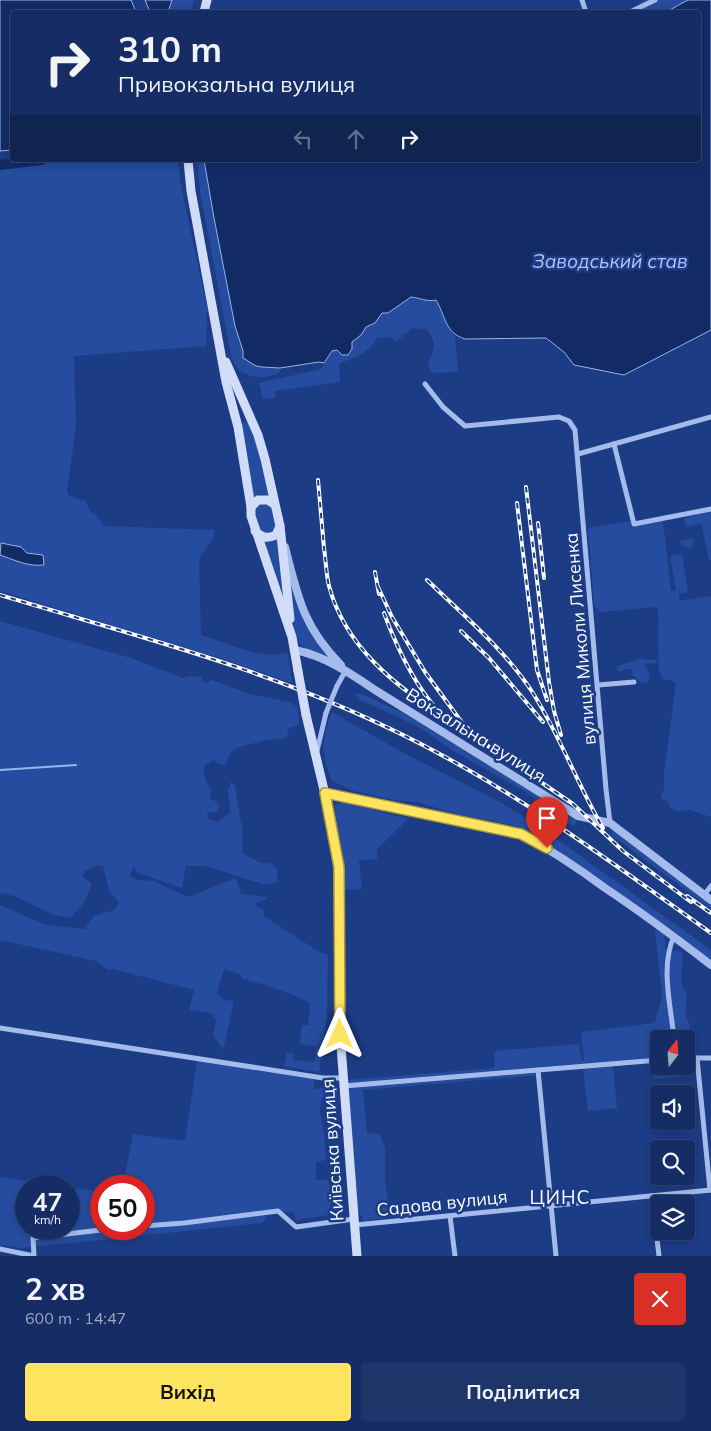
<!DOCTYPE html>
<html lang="uk">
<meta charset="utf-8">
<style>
body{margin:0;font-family:Mulish,sans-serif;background:#1e356a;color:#f1f3f6;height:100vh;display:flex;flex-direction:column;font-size:19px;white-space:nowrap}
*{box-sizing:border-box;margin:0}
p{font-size:16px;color:#9da8bf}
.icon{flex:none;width:28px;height:28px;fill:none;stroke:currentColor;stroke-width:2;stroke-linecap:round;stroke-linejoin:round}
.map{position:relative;height:1256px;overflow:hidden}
.side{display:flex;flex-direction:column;background:#152d64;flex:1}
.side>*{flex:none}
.top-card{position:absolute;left:10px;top:10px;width:691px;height:152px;border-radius:5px;box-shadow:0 2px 8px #0003,0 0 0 1px #344978;background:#152d64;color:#f1f3f6;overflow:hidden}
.needle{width:32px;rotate:17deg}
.tools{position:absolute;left:650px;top:1030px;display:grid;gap:10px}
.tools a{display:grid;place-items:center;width:45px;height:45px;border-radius:5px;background:#152d64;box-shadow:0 2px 8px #0003,0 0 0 1px #344978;font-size:25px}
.speed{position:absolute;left:15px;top:1175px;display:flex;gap:10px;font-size:25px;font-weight:700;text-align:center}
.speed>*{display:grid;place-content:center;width:65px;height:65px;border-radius:50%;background:#152d64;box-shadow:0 2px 8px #0003,0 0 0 1px #344978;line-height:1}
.speed small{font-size:12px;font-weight:400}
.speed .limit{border:8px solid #d22;background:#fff;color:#111}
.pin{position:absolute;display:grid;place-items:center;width:42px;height:42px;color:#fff;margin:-51px -21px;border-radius:50% 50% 50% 0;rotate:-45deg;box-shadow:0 0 5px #0007}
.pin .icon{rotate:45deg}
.me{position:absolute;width:55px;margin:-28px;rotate:0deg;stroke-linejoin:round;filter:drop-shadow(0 0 4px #0008)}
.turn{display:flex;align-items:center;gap:18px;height:105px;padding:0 25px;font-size:22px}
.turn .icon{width:65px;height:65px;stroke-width:2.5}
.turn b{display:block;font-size:35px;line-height:42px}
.lanes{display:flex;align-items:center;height:48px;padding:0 25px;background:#0003;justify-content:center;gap:25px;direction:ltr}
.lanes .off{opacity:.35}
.round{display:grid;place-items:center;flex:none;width:52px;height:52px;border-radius:5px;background:#1e356a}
.overview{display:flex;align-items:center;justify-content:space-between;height:85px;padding:0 25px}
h1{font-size:30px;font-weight:700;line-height:38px}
.button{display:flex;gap:10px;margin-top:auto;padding:10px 25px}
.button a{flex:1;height:58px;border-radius:5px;background:#fce461;color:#111;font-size:20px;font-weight:700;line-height:58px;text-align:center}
.button a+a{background:#1e356a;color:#f1f3f6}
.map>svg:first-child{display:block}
.green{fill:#254c9f}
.water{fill:#132b65;stroke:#97b4ed}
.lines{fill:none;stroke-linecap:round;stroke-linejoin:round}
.stream{stroke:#97b4ed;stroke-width:2}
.river{stroke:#132b65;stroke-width:10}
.minor{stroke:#a4bbeb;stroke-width:5}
.tertiary{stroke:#a4bbeb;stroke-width:8}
.secondary{stroke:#d0dcf8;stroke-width:9}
.rail-casing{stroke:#fff;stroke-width:4}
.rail{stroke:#1c3c86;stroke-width:2;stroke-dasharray:5.5;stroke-linecap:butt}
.minor-bridge{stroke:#a4bbeb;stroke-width:5}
.secondary-bridge{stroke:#d0dcf8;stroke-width:9}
.route-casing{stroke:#a4943f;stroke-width:12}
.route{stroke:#fce461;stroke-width:9}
.labels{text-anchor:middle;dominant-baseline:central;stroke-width:5;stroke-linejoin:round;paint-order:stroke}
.street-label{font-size:18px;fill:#fff;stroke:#1c3c86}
.water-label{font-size:19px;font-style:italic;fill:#b0c5f3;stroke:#1c3c86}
.neighbourhood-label{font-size:19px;letter-spacing:1px;fill:#fff;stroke:#1c3c86}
</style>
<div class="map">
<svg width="711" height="1256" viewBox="0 0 711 1256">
<rect width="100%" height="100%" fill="#1c3c86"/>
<!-- green -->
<g class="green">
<path d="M172,0h22l-3,12h-23z"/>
<path d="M646,0h42l-22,12h-28l3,-1 -1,-8z"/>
<path d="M61,160h117l3,26 27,126h-2l1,9 -1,25 -132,10 2,70 -9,65 2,5 16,5 7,12 6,4 6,9 111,4 -2,8 -14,21 2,76c26,8 59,25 87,18l4,30 -69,-24 -223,-68v-36l23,8 14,3c-10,-12 -20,-26 -37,-22v-375z"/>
<path d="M197,160h7l10,58 21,108 8,25v7l19,9 18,1 -1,5c-18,8 -38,5 -47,-13l-32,-169z"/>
<path d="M411,296c9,2 16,6 25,4l12,27 7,9 3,36 -26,1 -4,-10c7,-16 10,-20 -2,-34l-14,-1 -15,13 -7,-4 -13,1c-6,12 -23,22 -36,24l-2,3 1,17 -65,9v7l-12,1 -4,-16 62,-14 11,-18 20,-2v-7l9,-7 5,-8 9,-4 7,-10h6z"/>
<path d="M248,421l7,15 16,61 -10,-2 -9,5 -13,-76z"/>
<path d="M260,504h8c9,9 14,33 -8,29l-6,-23z"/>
<path d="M711,508v52h-2l-8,-37 -15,4 -2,-9 12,-3 1,-4z"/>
<path d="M630,521l2,5 31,-5 8,70h5l-6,-35 12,-2 6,38 -9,2v7l32,-5v221l-21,-7 -14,1 -7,-4v-4l-8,-5 3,-9v-16l12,-89 -5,-4h-7l-5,-8 -1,-65 -58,5 -6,-7 -6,-77z"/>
<path d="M279,536l7,67 -25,-63z"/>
<path d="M693,538v9l-5,1 -7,-3 -2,-4z"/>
<path d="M285,554l23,72 21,32c-9,-4 -22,-7 -28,-13 -10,-9 -14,-74 -16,-91z"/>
<path d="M0,621l131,37 52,20 7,-2 11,1 2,4 4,2 5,-3 37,14 40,8 9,5 1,16 -4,4 -3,-1 -4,4 -1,8c-11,1 -21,2 -32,5 -18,5 -24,3 -30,23l-9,-3 -2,-3 -9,5c-3,10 1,17 7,26l-2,8c6,2 9,3 9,10l-2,3 -10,1 1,6 9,3 13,-9 -2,-25 2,-1v-5l5,3 6,38 2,4 -1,26 17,9 13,2 5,6v12l-11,3 -61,-19h-19l-4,22 -44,-15 -4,-7 -4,9 7,5 17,1 34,16 48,-19 5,16 25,3v3l-9,2 -1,4 7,3 1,7 55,36 9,3 -1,62 -8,55 -35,-6 3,-13h6v7l21,2 2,-15 -16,-3 2,-19h6l2,-22c-21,-11 -44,-18 -67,-24l-3,-5 -16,-5 -7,25 8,6 9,1 -11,49 -10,-15 3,-15 -5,-7 -22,-3 5,-20 -81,-21 -5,1 -12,-9 -96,-21v-35l45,20 40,4 9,-13 21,-6 4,-8 -10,-11 -6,-25 -7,-1 -12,7 -1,5 8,6c0,13 -12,26 -21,35l-19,-4 -37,-18 -14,-3z"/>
<path d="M638,658l11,2h8l-1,3 -12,1 6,10 -2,9 -10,-2 -3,-5 -3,-1 1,-5 -1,-1h-7l-4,3 -4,-2v-4l20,-6z"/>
<path d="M359,693c14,5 26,13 41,18l177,108 -1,5 -3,2 -48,-34 -73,-42 -30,-21 -26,-13 -38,-17 -3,-4z"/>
<path d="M332,712l68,39 100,51 47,30 164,118v12l-178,-129 -17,-7 -67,-14 -32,-10 -17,-1 -47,-10 -22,-11c-10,-27 -10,-40 1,-68z"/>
<path d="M344,802l64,17 -31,30v10l-18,1 3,29 -17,1 -1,-20 -9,-58v-7z"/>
<path d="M614,830l97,73v6l-101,-75z"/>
<path d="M655,929l9,5 2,16 17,2 -1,9 2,5 -3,4v9l1,7 5,8 -2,22 4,7 6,26 -6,5 -3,-1v-14h-27v23l-46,3 4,43 -29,3 -5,-43 -43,3v4l-177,15 4,44 12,-1 6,15v33l5,36 -25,4 -8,-12 -11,-129 149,-12 -1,-17 85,-7 2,16 3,1 -3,-29 74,-9 7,-27z"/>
<path d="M197,1061l117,18v10l10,-1 1,8 -4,4 -1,12 4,18 2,30 -10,2v18h12l4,18 -4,17 -32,5 -3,-9 -29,4 2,3 -4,5 -240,25 -22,-3v-68l64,9h-38v43h43v-42l32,5v37h43v-43h-21l10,-52 52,7z"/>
<path d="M653,1066h23l1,11 -23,2z"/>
</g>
<!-- water -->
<g class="water">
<path d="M0,0h131l5,12h-124v138l-12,1z"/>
<path d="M145,0h27l-4,12h-18z"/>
<path d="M688,0h23v330l-87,45 -50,-10 -10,-13 -18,-14 -81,1c-20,-6 -19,-22 -29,-39 -9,2 -16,-2 -25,-3l-23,16h-6l-7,10 -9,4 -5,8 -9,7v7l-4,6h-6l-5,-5 -5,1 -8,12 -5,-1 -39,6 -18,-1 -6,-1 -13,-8v-7l-8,-25 -21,-108 -10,-58h495v-148h-33z"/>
<path d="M1,543l20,4 6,6 16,2 1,10c-16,2 -29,-5 -44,-10z"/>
</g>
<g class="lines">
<!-- stream -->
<path class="stream" d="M0,770l76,-5"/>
<!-- river -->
<path class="river" d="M0,165l42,-5"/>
<!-- minor -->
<g class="minor">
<path d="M582,0l4,12"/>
<path d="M630,12l25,-12"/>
<path d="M425,384l18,23 22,19 94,-9 10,4 6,9 31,359 4,34"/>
<path d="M614,444l20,80 77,-15"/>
<path d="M578,454l133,-37"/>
<path d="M598,685l36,-3"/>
<path d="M337,686l9,-16"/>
<path d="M317,751l9,-38"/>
<path d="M704,895l7,-9"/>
<path d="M674,936c-14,31 -3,70 0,103"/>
<path d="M0,1028l323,50h20"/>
<path d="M686,1058h25"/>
<path d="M697,1058l13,132"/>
<path d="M538,1070l18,186"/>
<path d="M344,1086l315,-26"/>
<path d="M652,1196l7,60"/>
<path d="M450,1216l5,40"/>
<path d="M355,1225l356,-35"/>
<path d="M144,1226l40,-3 94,-12 18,16 58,-8"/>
<path d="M0,1249l34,7 -1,-18 76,-9"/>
</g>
<!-- tertiary -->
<g class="tertiary">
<path d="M285,547c13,50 18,80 56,118"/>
<path d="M295,650c30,6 55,23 80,40l203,126 32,7 101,77"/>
<path d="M325,793l196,41c30,16 57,34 84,54 36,24 71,50 106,77"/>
</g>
<!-- secondary -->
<g class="secondary">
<path d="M204,12l3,-12"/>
<path d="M188,160l3,31 35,191 12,45 13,80v9l41,121 6,34"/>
<path d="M226,362l32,73 7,24 15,67 10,93"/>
<path d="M251,507l7,-7h10l6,4"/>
<path d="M255,531c7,7 12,8 21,4l4,-9"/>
<path d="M306,715l25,104 8,48 1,166 17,223"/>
</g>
<!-- rail casing -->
<g class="rail-casing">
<g id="rail">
<path d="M318,480c2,23 4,45 6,68 2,13 2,26 5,38 16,60 65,99 115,131"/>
<path d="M526,487l23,195 5,29 7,24"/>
<path d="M517,503l20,167 10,30"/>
<path d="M538,523l6,55"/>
<path d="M375,572l4,22"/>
<path d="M427,580c36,35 76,68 104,110 28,43 46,94 72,138"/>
<path d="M378,587l14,30 33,55 38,52 22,20 88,60 50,47 68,51"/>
<path d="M0,595c136,41 275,76 403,140 110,54 208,127 308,198"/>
<path d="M384,613c16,43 42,98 83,122"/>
<path d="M461,631l28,27 54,64"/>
<path d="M687,896l24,17"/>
</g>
</g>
<!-- rail -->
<use href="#rail" class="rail"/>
<!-- minor-bridge -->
<path class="minor-bridge" d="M326,713l11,-27"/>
<!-- secondary-bridge -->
<path class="secondary-bridge" d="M298,671l8,44"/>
</g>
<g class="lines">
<!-- route casing -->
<g class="route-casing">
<path id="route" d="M340,1034l-1,-167 -14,-74 196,41 26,14"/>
</g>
<!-- route -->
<use href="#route" class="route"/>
</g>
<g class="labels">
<!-- street labels -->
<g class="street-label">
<text transform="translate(580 639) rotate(-95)">вулиця Миколи Лисенка</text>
<text transform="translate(476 735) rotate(32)">Вокзальна вулиця</text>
<text transform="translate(332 1150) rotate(-94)">Київська вулиця</text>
<text transform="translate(442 1203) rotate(-6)">Садова вулиця</text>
</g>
<!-- water labels -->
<g class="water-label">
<text x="610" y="261">Заводський став</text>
</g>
<!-- neighbourhood labels -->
<g class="neighbourhood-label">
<text x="560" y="1197">ЦИНС</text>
</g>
</g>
</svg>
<div class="tools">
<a><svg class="needle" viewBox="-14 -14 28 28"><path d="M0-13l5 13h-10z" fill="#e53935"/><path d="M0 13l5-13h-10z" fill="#9da8bf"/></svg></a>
<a><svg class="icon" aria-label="sound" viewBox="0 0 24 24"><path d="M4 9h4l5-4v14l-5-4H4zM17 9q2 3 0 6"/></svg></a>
<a><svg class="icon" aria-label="search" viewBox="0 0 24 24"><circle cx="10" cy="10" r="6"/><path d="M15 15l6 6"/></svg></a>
<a><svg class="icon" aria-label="layers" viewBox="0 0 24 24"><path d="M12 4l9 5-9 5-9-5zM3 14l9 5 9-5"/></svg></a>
</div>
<div class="speed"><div>47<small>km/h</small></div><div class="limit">50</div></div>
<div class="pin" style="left:547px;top:848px;background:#d93025"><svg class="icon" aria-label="arrive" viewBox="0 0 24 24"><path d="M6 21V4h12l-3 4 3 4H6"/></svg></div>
<svg class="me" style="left:340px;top:1034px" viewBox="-20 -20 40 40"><path d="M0-17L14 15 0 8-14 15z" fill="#fce461" stroke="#fff" stroke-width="4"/></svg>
<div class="top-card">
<div class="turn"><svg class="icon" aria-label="right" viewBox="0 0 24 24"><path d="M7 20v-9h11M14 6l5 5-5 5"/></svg><div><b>310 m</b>Привокзальна вулиця</div></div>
<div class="lanes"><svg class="icon off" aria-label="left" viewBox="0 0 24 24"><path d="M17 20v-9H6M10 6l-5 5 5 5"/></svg><svg class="icon off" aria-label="ahead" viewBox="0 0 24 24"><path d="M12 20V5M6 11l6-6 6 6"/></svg><svg class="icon" aria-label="right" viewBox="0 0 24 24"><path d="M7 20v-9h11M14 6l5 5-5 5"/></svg></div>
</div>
</div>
<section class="side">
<div class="overview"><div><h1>2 хв</h1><p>600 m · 14:47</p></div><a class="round" style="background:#d93025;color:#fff"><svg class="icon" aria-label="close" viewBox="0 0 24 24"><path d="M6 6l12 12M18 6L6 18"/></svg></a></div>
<div class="button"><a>Вихід</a><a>Поділитися</a></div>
</section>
